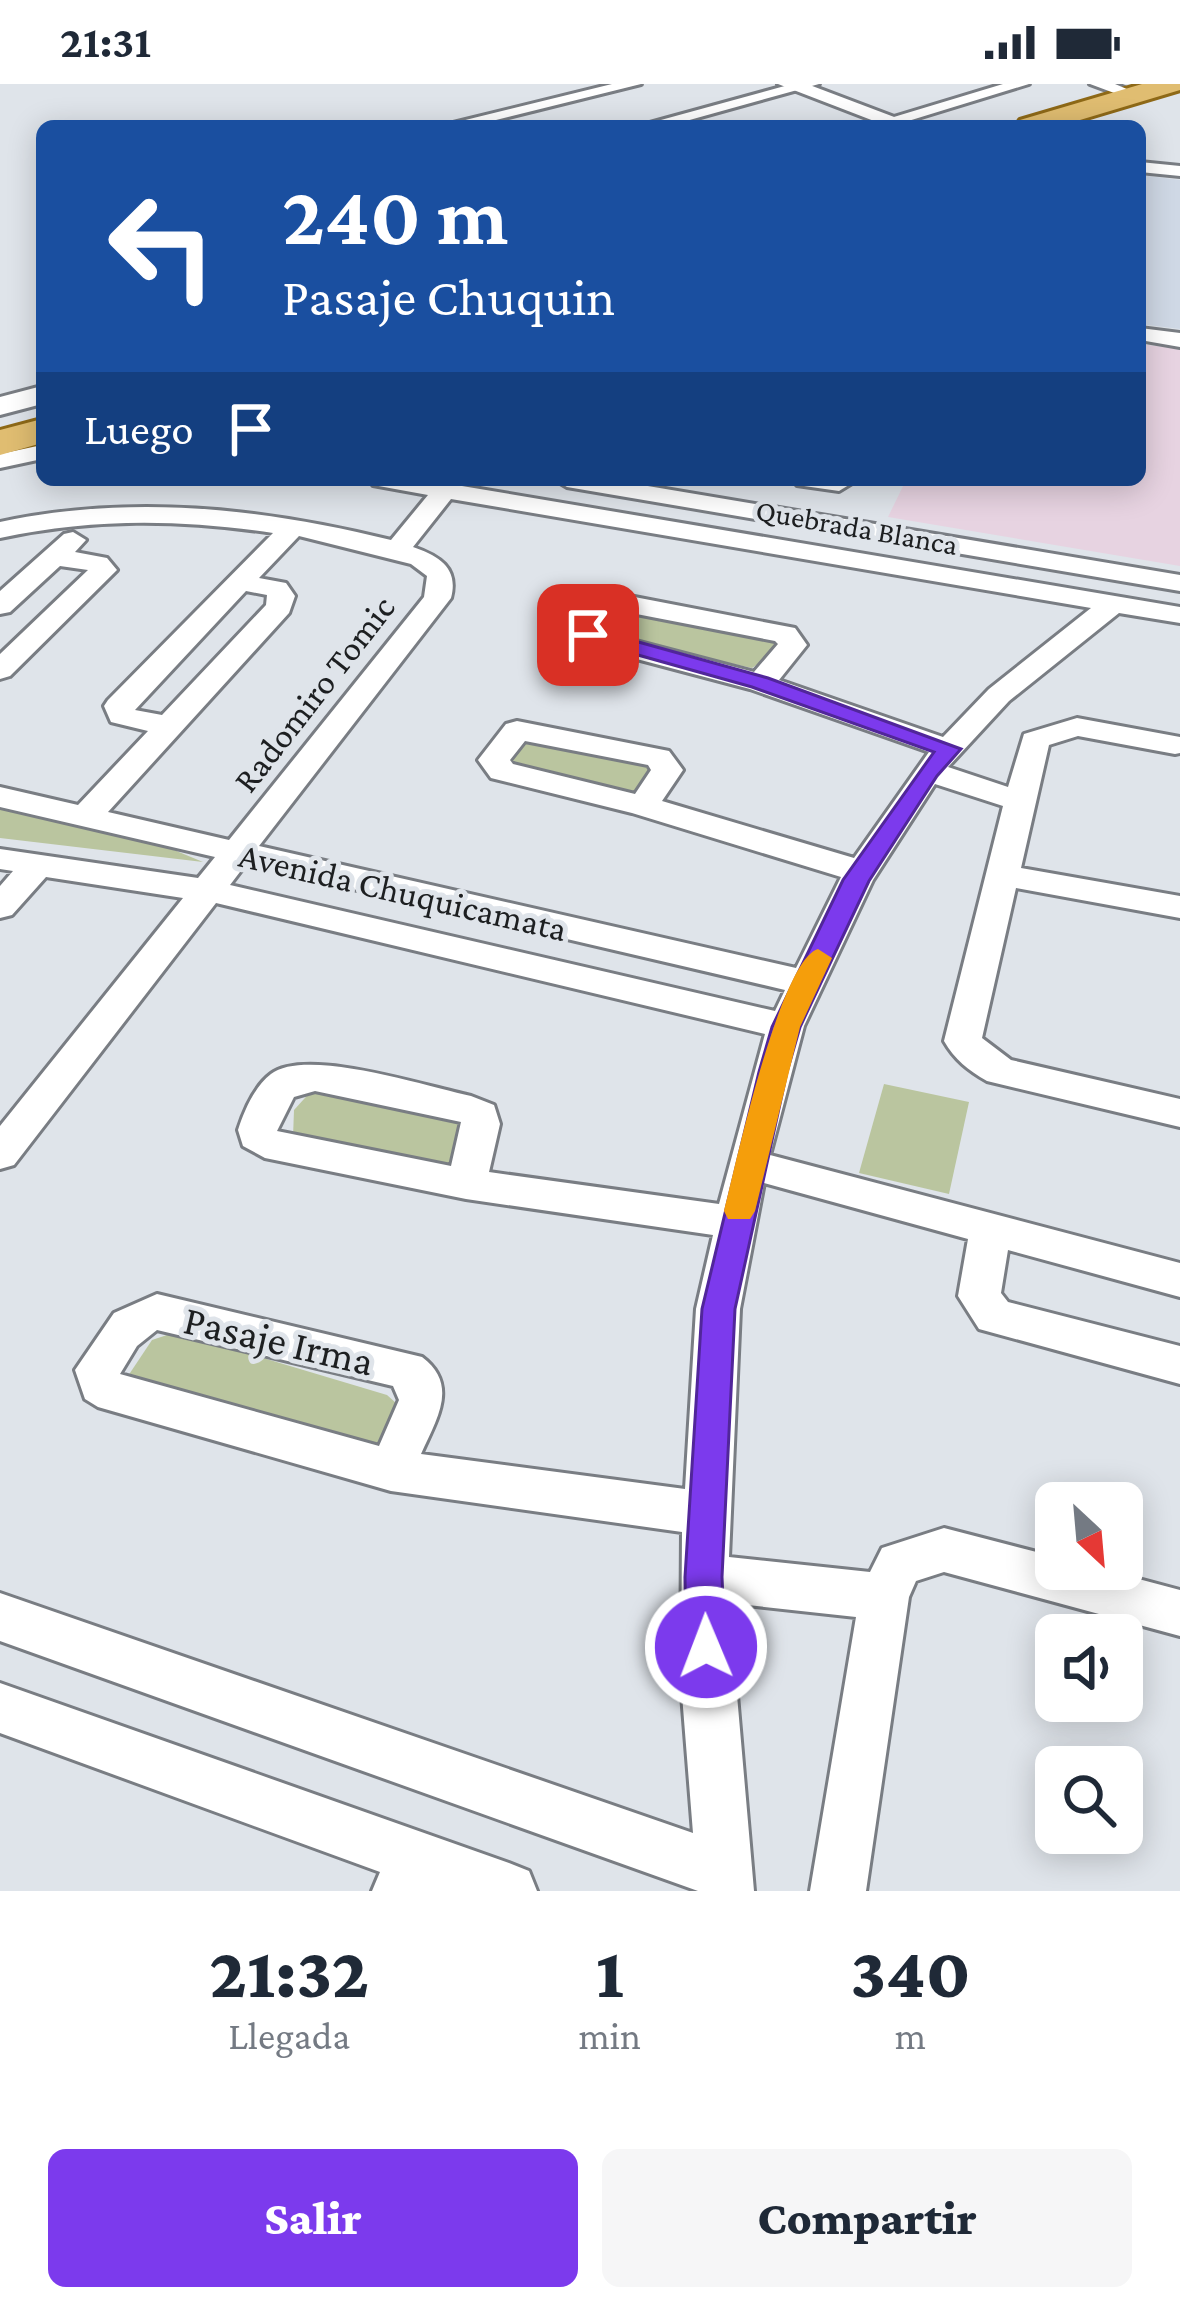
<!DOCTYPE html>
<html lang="es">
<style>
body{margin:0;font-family:"Crimson Pro",serif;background:#f6f6f7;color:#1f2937;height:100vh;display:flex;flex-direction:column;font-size:45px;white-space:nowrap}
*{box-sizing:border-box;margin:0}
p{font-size:39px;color:#747a83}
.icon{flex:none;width:66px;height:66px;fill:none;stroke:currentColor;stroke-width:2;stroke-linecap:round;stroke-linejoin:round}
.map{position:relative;height:1807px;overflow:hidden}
.details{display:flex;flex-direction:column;background:#fff;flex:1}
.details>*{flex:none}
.guide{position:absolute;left:36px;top:36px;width:1110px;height:366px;border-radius:18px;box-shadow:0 6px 30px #0003;background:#1a4fa0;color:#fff;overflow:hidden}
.needle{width:78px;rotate:154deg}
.controls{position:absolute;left:1035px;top:1398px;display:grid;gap:24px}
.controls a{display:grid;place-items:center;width:108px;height:108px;border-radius:18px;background:#fff;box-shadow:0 6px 30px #0003;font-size:60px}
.pin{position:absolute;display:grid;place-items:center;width:102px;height:102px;color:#fff;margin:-51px;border-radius:24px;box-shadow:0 6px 18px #0006}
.me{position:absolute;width:132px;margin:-66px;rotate:359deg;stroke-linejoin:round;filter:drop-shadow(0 0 9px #0008)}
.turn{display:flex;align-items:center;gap:42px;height:252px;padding:0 48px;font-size:54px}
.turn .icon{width:156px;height:156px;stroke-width:2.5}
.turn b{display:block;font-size:84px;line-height:102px}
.then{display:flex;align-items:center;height:114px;padding:0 48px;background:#0003;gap:24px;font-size:45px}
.eta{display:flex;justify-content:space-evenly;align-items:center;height:204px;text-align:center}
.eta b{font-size:72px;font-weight:800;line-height:84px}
.button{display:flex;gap:24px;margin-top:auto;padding:24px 48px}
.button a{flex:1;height:138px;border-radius:18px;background:#7c3aed;color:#fff;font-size:48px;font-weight:800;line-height:138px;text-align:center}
.button a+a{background:#f6f6f7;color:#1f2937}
.status{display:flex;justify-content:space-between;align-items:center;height:84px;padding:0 60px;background:#fff;direction:ltr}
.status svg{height:33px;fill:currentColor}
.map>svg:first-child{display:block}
.built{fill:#cfd8e5}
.industrial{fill:#e7d3e1}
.green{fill:#bac59f}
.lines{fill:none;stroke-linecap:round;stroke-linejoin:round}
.minor-casing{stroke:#797d83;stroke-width:6}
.tertiary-casing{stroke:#797d83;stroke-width:6}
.primary-casing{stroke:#8e6917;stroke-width:6}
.minor{fill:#fff;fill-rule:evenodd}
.tertiary{fill:#fff;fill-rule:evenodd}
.primary{fill:#e0bd71;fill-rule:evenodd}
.route{fill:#7c3aed;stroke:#51269a;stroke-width:3}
.slow{fill:#f59e0b}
.labels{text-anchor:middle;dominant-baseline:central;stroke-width:10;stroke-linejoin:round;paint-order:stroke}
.far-street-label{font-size:30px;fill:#1d1f21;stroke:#dfe4ea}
.street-label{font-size:36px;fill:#1d1f21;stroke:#dfe4ea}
.near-street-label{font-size:42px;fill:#1d1f21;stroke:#dfe4ea}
</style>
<div class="status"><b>21:31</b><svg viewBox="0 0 49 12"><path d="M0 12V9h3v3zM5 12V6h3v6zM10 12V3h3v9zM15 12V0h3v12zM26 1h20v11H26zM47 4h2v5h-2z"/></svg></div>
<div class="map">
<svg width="1180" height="1807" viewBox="0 0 1180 1807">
<rect width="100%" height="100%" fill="#dfe4ea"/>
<!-- built -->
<path class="built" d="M1140,91l40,5v149l-40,-5z"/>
<!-- industrial -->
<path class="industrial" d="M1140,260l40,5v217l-292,-49 18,-37h234z"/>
<!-- green -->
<g class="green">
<path d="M620,524l155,29 4,13 -27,18 -141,-31 -7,-11z"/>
<path d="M532,654l117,26 8,9 -17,21 -119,-26 -11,-9z"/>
<path d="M0,723l162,38 41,17 -203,-24z"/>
<path d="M884,1000l85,18 -20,92 -90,-21z"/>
<path d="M314,1004l138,28 16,17 -17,33 -158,-29 1,-27z"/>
<path d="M176,1248l211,63 18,16 -24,35 -255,-67 26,-39z"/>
</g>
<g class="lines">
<!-- minor casing -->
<g class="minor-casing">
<g id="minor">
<path d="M612,0h29l-169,42h-31z"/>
<path d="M792,0h27l-151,42h-29z"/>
<path d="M1003,0h26l-137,42h-28z"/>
<path d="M1090,0h25l26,11 -8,5z"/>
<path d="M1140,78l40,4v10l-40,-4z"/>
<path d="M1140,244l40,5v14l-40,-7z"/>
<path d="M42,361v14l-42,9v-14z"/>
<path d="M370,396h96l-4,6 718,121v16l-61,-10 -110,88 -61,66 60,20 16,-53 53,-16 103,19v16l-5,1 -97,-18 -29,9 -28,123 159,28v22l-164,-30 -34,150 29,22 169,39v28l-193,-46c-19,-11 -32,-21 -43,-40l59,-235 -68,-22 -62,96 -69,146 -34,129 410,108v34l-172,-47 -7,43 7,9 172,44v38l-201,-55 -21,-33 10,-57 -204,-56 -24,126 -11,248 141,15 12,-24 62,-20 112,29v12h45l79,21v46l-236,-64 -28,9 -7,16 -43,294h-56l46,-274 -127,-14 25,288h-56l-698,-250v-48l693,240 -12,-151 1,-150 -291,-41 -293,-84 -13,-8 -10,-29 39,-57 43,-19 265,63c37,28 15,61 -1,97l264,35 11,-180 17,-74 -247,-36 -201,-41 -22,-12 -5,-16c6,-19 17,-44 33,-56 35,-27 157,13 200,22l23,9 6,19 -11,48 230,32 46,-170 -549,-131 -202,262 -14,4v-43l183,-228 -137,-21 -34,38 -12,3v-32l13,-15 -13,-2v-20l198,29 17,-21 -215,-50v-20l78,18 70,-74 -37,-9 -7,-16 4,-6 165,-167c-94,-14 -180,-15 -273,5v-16c131,-28 261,-14 391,18l37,-45 -55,-10zM451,415l640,109 -102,81 -46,48 -164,-57 28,-35 -12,-17 -176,-34 -24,7 -20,29 9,15 166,44 179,63 -75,106 -192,-57 21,-31 -14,-19 -152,-30 -11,3 -28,36 13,18 141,35 209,64 -45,91 -537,-122 192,-248c8,-30 -12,-42 -38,-51zM299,452l112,28 16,12 -3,21 -195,243 -121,-28 181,-199 6,-17 -9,-13 -27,-5zM246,507l21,4 -1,10 -104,110 -27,-5zM621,527l154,30 3,3 -24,28 -149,-39 10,-20zM525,657l123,24 3,5 -16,24 -122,-30 -3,-4zM246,780l539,126 -10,21 -545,-126zM315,1007l146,31 -10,44 -174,-35 17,-34zM157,1246l236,56 6,14 -20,46 -259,-72 17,-28z"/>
<path d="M555,396h57l568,95v16l-613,-104z"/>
<path d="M794,396h63l-18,11 -42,-6z"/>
<path d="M73,448l13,8 -11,12 32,6 10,12 -107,106 -10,3v-25l88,-84 -28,-4 -50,46 -10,2v-23l64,-57z"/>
<path d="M0,1599l509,180 20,8 8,20h-165l8,-19 -380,-139z"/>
</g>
</g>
<!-- tertiary casing -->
<g class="tertiary-casing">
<g id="tertiary">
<path d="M778,0h29l111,42h-31z"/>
<path d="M42,302v18l-42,11v-18z"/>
</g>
</g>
<!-- primary casing -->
<g class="primary-casing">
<g id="primary">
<path d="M1142,0h38v6l-120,36h-44l4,-6z"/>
<path d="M42,335v24l-42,12v-25z"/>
</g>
</g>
<!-- minor -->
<use href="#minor" class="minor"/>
<!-- tertiary -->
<use href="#tertiary" class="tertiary"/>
<!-- primary -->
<use href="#primary" class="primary"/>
</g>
<!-- route -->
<path class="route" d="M588,544l180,50 193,71 -24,27 -68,105 -69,146 -13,45 -52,237 -13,268 3,70 -6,13 -13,6 -14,-6 -6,-13 -1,-70 17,-268 57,-237 13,-45 71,-147 91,-128 -182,-65 -171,-48v-9z"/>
<!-- slow -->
<path class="slow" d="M818,865l14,9 -32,69 -45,184 -5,8h-22l-4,-8c11,-44 56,-251 94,-262z"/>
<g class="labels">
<!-- far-street labels -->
<g class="far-street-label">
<text transform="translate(857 443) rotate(10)">Quebrada Blanca</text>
</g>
<!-- street labels -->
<g class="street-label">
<text transform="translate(314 610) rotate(-52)">Radomiro Tomic</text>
<text transform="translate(403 808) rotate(13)">Avenida Chuquicamata</text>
</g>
<!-- near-street labels -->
<g class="near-street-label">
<text transform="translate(279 1256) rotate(13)">Pasaje Irma</text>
</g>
</g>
</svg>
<div class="controls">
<a><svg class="needle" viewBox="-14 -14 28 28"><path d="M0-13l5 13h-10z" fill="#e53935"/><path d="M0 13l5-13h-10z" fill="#747a83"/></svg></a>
<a><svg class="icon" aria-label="sound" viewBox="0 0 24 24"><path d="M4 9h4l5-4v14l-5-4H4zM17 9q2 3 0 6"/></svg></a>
<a><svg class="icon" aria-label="search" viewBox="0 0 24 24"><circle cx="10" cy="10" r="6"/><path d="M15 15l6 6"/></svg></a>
</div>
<div class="pin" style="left:588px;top:551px;background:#d93025"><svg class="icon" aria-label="arrive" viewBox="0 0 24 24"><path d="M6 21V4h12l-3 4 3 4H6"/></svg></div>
<svg class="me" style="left:706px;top:1563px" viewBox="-20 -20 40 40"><circle r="17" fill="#7c3aed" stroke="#fff" stroke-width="3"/><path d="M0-11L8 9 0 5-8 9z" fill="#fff"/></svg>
<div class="guide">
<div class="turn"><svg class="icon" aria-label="left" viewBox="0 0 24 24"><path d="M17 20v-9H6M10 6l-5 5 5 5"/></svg><div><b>240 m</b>Pasaje Chuquin</div></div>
<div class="then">Luego<svg class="icon" aria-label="arrive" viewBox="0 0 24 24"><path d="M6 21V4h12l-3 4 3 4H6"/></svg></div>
</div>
</div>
<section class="details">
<div class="eta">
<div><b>21:32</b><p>Llegada</p></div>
<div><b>1</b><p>min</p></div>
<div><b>340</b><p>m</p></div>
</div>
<div class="button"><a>Salir</a><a>Compartir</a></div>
</section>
